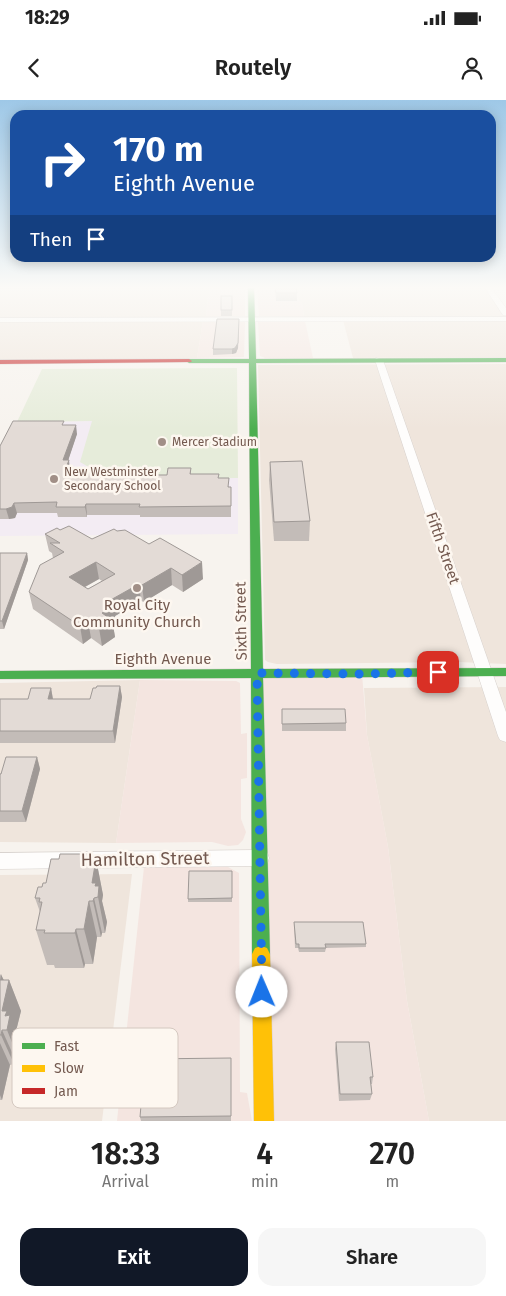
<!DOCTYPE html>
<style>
body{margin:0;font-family:"Fira Sans",sans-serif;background:#f6f6f6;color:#222;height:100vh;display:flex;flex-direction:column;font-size:19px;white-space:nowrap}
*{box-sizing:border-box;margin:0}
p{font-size:16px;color:#767676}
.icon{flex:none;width:28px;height:28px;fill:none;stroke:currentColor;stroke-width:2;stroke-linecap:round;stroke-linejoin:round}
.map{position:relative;height:1021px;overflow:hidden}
.panel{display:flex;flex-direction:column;background:#fff;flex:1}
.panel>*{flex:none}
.top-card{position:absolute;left:10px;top:10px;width:486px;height:152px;border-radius:15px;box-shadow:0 2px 12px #0003;background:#1a4fa0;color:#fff;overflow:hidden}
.pin{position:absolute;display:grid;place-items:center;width:42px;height:42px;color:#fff;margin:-21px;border-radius:10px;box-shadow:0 2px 8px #0006}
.me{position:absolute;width:55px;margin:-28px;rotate:359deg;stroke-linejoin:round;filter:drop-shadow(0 0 4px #0008)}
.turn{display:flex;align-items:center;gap:18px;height:105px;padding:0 20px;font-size:22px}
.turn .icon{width:65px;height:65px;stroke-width:2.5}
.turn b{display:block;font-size:35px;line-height:42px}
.then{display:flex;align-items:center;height:48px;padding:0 20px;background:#0003;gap:10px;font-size:19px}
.eta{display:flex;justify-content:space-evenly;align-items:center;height:85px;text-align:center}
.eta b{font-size:30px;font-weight:600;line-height:35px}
.action{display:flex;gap:10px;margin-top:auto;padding:10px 20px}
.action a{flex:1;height:58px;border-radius:15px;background:#111827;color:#fff;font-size:20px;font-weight:600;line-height:58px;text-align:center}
.action a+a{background:#f6f6f6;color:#222}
.status{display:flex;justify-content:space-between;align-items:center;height:35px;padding:0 25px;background:#fff;direction:ltr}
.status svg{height:14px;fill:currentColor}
header{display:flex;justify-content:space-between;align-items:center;height:65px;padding:0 20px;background:#fff;font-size:22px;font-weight:600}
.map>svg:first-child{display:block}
.residential{fill:#efe5dc}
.commercial{fill:#f4e5e0}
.education{fill:#f3ecf3}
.green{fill:#e6ecda}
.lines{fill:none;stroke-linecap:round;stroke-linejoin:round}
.street-casing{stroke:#d6d0cc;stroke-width:1}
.fast-casing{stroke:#d6ceca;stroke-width:1}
.slow-casing{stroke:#d6ceca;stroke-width:1}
.jam-casing{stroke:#d6ceca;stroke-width:1}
.street{fill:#fefdfc;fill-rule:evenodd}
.fast{fill:#4caf50;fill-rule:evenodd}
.slow{fill:#ffc107;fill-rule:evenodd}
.jam{fill:#c62828;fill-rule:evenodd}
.wall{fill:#c3bcb8;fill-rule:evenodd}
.shaded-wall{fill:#9f9996}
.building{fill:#e3dbd6;stroke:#9f9996;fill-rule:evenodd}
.route{stroke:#1a73e8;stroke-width:9;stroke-dasharray:0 16.2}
.poi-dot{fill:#a18f87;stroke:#fdf7f0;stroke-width:2}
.labels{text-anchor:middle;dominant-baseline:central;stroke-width:5;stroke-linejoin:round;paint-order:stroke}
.far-poi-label{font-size:12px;fill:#73594f;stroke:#fdf7f0;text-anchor:start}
.street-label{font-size:15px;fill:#73594f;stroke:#fdf7f0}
.poi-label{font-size:15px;fill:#73594f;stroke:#fdf7f0}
.near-street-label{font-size:18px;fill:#73594f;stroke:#fdf7f0}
.key{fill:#fdf7f0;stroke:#d4c8c0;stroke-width:1}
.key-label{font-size:14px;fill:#73594f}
</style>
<div class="status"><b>18:29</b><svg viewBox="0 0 49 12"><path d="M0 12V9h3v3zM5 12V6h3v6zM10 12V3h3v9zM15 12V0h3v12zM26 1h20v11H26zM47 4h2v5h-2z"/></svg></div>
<header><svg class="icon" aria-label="back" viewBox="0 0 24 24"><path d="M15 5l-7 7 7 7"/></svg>Routely<svg class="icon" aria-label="person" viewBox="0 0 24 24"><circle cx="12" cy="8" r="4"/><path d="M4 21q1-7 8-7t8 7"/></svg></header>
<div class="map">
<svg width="506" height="1021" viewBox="0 0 506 1021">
<rect width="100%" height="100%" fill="#f7f3ee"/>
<!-- residential -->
<g class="residential">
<path d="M481,186l3,2 20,28 -200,1 -2,-15 -3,-1 -4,-14z"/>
<path d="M0,187h209l-3,30 -206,1z"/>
<path d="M343,220l163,1v36l-153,1z"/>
<path d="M0,221h203l-6,37 -197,1z"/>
<path d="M506,264v300l-48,-2 -181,2 -9,-2 -3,-2 -7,-295z"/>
<path d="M140,580l-24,163 -116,-1v-159z"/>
<path d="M506,587v434h-77l-22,-120 -19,-154 -21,-112 -3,-47z"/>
<path d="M132,774l-30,247h-102v-246z"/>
</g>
<!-- commercial -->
<g class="commercial">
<path d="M209,187l36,1v28l-39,1z"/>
<path d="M261,187h34l4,14 3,1 2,15 -45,-1 -2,-28z"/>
<path d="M203,221l42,1 -1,35 -47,1z"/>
<path d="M260,221h45l8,37h-48l-5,-2 -2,-34z"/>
<path d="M257,573l105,1 5,61 21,112 19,154 22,120h-165z"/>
<path d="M140,580l96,1 4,2 1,51 6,-1v45l-6,1v40l5,13 -3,8 -5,5 -10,1 -16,-4 -96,1z"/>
<path d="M144,767h84l11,6 1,219 7,1 5,28h-135z"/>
</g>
<!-- education -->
<path class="education" d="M92,321l17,58 129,-1v56l-238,2v-78l17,-36z"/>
<!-- green -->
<path class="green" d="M237,268l1,110 -129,1 -29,-17 12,-41 -75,1 25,-53z"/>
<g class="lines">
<!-- street casing -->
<g class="street-casing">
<g id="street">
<path d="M0,186h55l-3,2h-52z"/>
<path d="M484,186h6l16,22v7h-3z"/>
<path d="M506,217v4l-506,1v-4z"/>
<path d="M376,258l7,2 123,352v30l-6,-2 -2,-4 -123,-376z"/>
<path d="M260,750l7,2 2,6 -2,6 -7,2 -260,3v-16z"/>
</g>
</g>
<!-- fast casing -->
<g class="fast-casing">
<path id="fast" d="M248,186h6l2,73 250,-1v4l-250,1 7,306 243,-1v8l-243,2 7,276 -3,6 -6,2 -6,-2 -3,-6 -1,-276 -251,1v-8l251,-2 -2,-306h-60l-3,-2 3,-2h60z"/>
</g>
<!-- slow casing -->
<g class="slow-casing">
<path id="slow" d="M261,846l6,2 3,6 4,167h-20l-2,-167 3,-6z"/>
</g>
<!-- jam casing -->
<g class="jam-casing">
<path id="jam" d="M189,259l3,2 -1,1 -191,2v-4z"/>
</g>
<!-- street -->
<use href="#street" class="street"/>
<!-- fast -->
<use href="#fast" class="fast"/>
<!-- slow -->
<use href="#slow" class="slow"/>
<!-- jam -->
<use href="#jam" class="jam"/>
</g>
<!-- wall -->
<g class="wall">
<path d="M275,186h21l1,7v8h-21z"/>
<rect x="221" y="196" width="11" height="20"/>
<path d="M239,219l-1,29 -2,5 -4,1 -19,1v-6z"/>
<path d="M64,325l13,9 -9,26 2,8h24l1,7h72l24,-7v6l28,4 10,9h2v30h-91v-2h-53v2h-29l-1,-4h-40l-2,5 -6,1h-9v-73z"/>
<path d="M270,362l40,59 -1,20h-35l-5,-61z"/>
<path d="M60,430l32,9 111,40 -20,13 -11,-7 -28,17 -3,-1 -26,15 1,7 -3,2 2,12 -13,9 -11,-8 -8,6 -50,-35 -4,-17 24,-34 -1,-5 -3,-2 -4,-17zM99,479l3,2 -14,8 -3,-2z"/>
<path d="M0,453h27l1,7 -24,69h-4z"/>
<path d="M120,586l2,11 -7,46h-115v-44h28l23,-11 2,11h37l6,-11z"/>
<path d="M282,609l64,14v8h-64z"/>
<path d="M37,657l3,12 -14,53h-26v-48z"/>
<path d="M90,759h6l7,36 -1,6 5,21 -2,11h-3l-1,4h-4l-4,27h-8l-1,4h-29l-1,-3h-7l-11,-35 4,-18 -5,-14 7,-11 4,-4z"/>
<path d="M232,771v31h-44v-3z"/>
<path d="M294,822l72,22v3l-40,1 -1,4h-26l-1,-4h-3z"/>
<path d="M0,874l4,6h5l12,31 -5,20 6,14 -3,15 -4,-1 -1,5 -4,1 -8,35h-2z"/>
<path d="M336,942l37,35 -1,7h-1l1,10 -2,6 -31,1 -4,-52z"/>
<path d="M231,964v57h-90l-1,-4z"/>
</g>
<!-- shaded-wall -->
<g class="shaded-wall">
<path d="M239,219l-1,29 -2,5 -4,1v-5z"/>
<path d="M76,325l1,9 -12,36 -2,-10z"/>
<path d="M69,360l1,10 -4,-2z"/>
<path d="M14,403l3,10 -2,5 -6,1 -3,-10z"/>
<path d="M86,404l1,11v2l-2,-10z"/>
<path d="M27,453l1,7 -24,69 -2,-8z"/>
<path d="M96,462l3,17 -27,15 -3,-17z"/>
<path d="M202,462l1,17 -20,13 -1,-17z"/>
<path d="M171,468l1,17 -28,17 -2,-17z"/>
<path d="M139,484l2,17 -26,15 1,7 -3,2 2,12 -13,9 -3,-18 3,-15 5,-11z"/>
<path d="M88,521l3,17 -8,6 -3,-18z"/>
<path d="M120,586l2,11 -7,46 -2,-12z"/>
<path d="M51,588l2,12 -5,-1z"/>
<path d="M37,657l3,12 -14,53 -4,-11z"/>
<path d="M89,754l4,20 3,-15 7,36 -1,6 5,21 -2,11 -7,-36 -6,-14 -4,-24z"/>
<path d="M94,798l8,35 -1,4 -8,-36z"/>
<path d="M89,801l8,36 -4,27 -9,-35z"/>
<path d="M76,829l9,35 -1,4 -9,-35z"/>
<path d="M1,874l6,14 2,-8 12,31 -5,20 6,14 -3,15 -12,-30 -5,-19 -2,-30z"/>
<path d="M2,930l13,29 -1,5 -13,-29z"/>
<path d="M0,943l10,22 -8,35 -2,-5z"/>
</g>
<!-- building -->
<g class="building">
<path d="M275,186h21l1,7h-21z"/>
<rect x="221" y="196" width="11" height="14"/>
<path d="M217,219h22l-1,24 -3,5 -3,1h-19z"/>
<path d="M13,321h51l-2,4h14l-13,35h6l-3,8h28l-2,7h75l1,-7h23l-1,6h29l-1,4h11l-1,9h3v19l-92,1 1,-3h-54l-1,3h-29l1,-5 -43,1 -2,4 -6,2h-6v-63z"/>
<path d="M302,361l8,60 -36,1 -4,-60z"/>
<path d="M69,426l23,13 22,-10 3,2 8,-1 24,14 11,-6 42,24 -20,13 -11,-7 -29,17 -3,-1 -32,18 7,4 -12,7 10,7 -13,8 -11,-7 -8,5 -51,-34 11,-27 24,-13 -14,-9h10l-15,-9 12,-6 3,2zM96,462l19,12 -27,15 -19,-12z"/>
<path d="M0,453h27l-25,68h-2z"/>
<path d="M97,586h23l-7,45h-113v-32h28l3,-11h20l-3,11h42l3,-11h3z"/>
<path d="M282,609h63l1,14 -64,1z"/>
<path d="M6,657h31l-15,54h-22v-37h1z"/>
<path d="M60,754h29l-1,5h8l-4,24h4l-1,3h4l-1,11 -4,1 -1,3h-4l-5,28h-8l-1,4h-31l1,-3h-9l6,-28h-3l1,-4h-5l3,-11h4l1,-4h3l5,-24h8z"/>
<path d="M189,771h43v27l-44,1z"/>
<path d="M294,822h69l3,22h-41l1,4h-27v-4h-3z"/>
<path d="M0,880h9l-7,31h5l-2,5 5,-1 -3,15h-5l-1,5h-1z"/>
<path d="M336,942h33l4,35h-3l2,17h-32z"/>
<path d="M231,958v58l-91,1 5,-58z"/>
</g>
<!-- sky -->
<linearGradient id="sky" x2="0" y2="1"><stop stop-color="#9ec8e7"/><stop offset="0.57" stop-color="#fbfaf7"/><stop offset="1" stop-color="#fbfaf7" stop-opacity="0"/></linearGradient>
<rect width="506" height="329" fill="url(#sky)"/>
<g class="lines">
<!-- route -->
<path class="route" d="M262,892l-5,-319 105,1 76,-2"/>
</g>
<!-- markers -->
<g class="poi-dot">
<circle cx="162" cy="342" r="5"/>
<circle cx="54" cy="379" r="5"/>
<circle cx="137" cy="488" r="5"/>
</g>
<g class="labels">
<!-- far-poi labels -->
<g class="far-poi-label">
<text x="172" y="342">Mercer Stadium</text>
<text x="64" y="372">New Westminster<tspan x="64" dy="14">Secondary School</tspan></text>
</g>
<!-- street labels -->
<g class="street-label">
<text transform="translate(443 448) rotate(71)">Fifth Street</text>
<text transform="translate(241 521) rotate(-91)">Sixth Street</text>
<text x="163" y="559">Eighth Avenue</text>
</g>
<!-- poi labels -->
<g class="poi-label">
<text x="137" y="505">Royal City<tspan x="137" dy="17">Community Church</tspan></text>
</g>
<!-- near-street labels -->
<g class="near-street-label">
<text transform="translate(145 759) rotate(-1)">Hamilton Street</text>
</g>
</g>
<!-- legend -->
<rect x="12" y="928" width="166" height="80" rx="8" class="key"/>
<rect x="22" y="943" width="23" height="6" fill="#4caf50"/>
<rect x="22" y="965" width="23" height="7" fill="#ffc107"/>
<rect x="22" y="988" width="23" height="6" fill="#c62828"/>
<g class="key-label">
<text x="54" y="951">Fast</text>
<text x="54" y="973">Slow</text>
<text x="54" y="996">Jam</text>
</g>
</svg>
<div class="pin" style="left:438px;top:572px;background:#d93025"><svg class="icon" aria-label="arrive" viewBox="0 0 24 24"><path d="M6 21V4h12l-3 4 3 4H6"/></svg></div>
<svg class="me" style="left:262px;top:892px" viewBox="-20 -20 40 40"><circle r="19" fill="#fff"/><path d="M0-13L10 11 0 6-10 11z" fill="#1a73e8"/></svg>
<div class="top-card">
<div class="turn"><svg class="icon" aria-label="right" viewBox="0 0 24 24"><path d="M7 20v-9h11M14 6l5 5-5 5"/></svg><div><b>170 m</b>Eighth Avenue</div></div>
<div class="then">Then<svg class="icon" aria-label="arrive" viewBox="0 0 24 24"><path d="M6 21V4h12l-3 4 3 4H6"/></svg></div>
</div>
</div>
<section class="panel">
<div class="eta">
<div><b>18:33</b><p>Arrival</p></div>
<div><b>4</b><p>min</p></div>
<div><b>270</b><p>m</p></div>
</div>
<div class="action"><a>Exit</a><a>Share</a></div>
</section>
